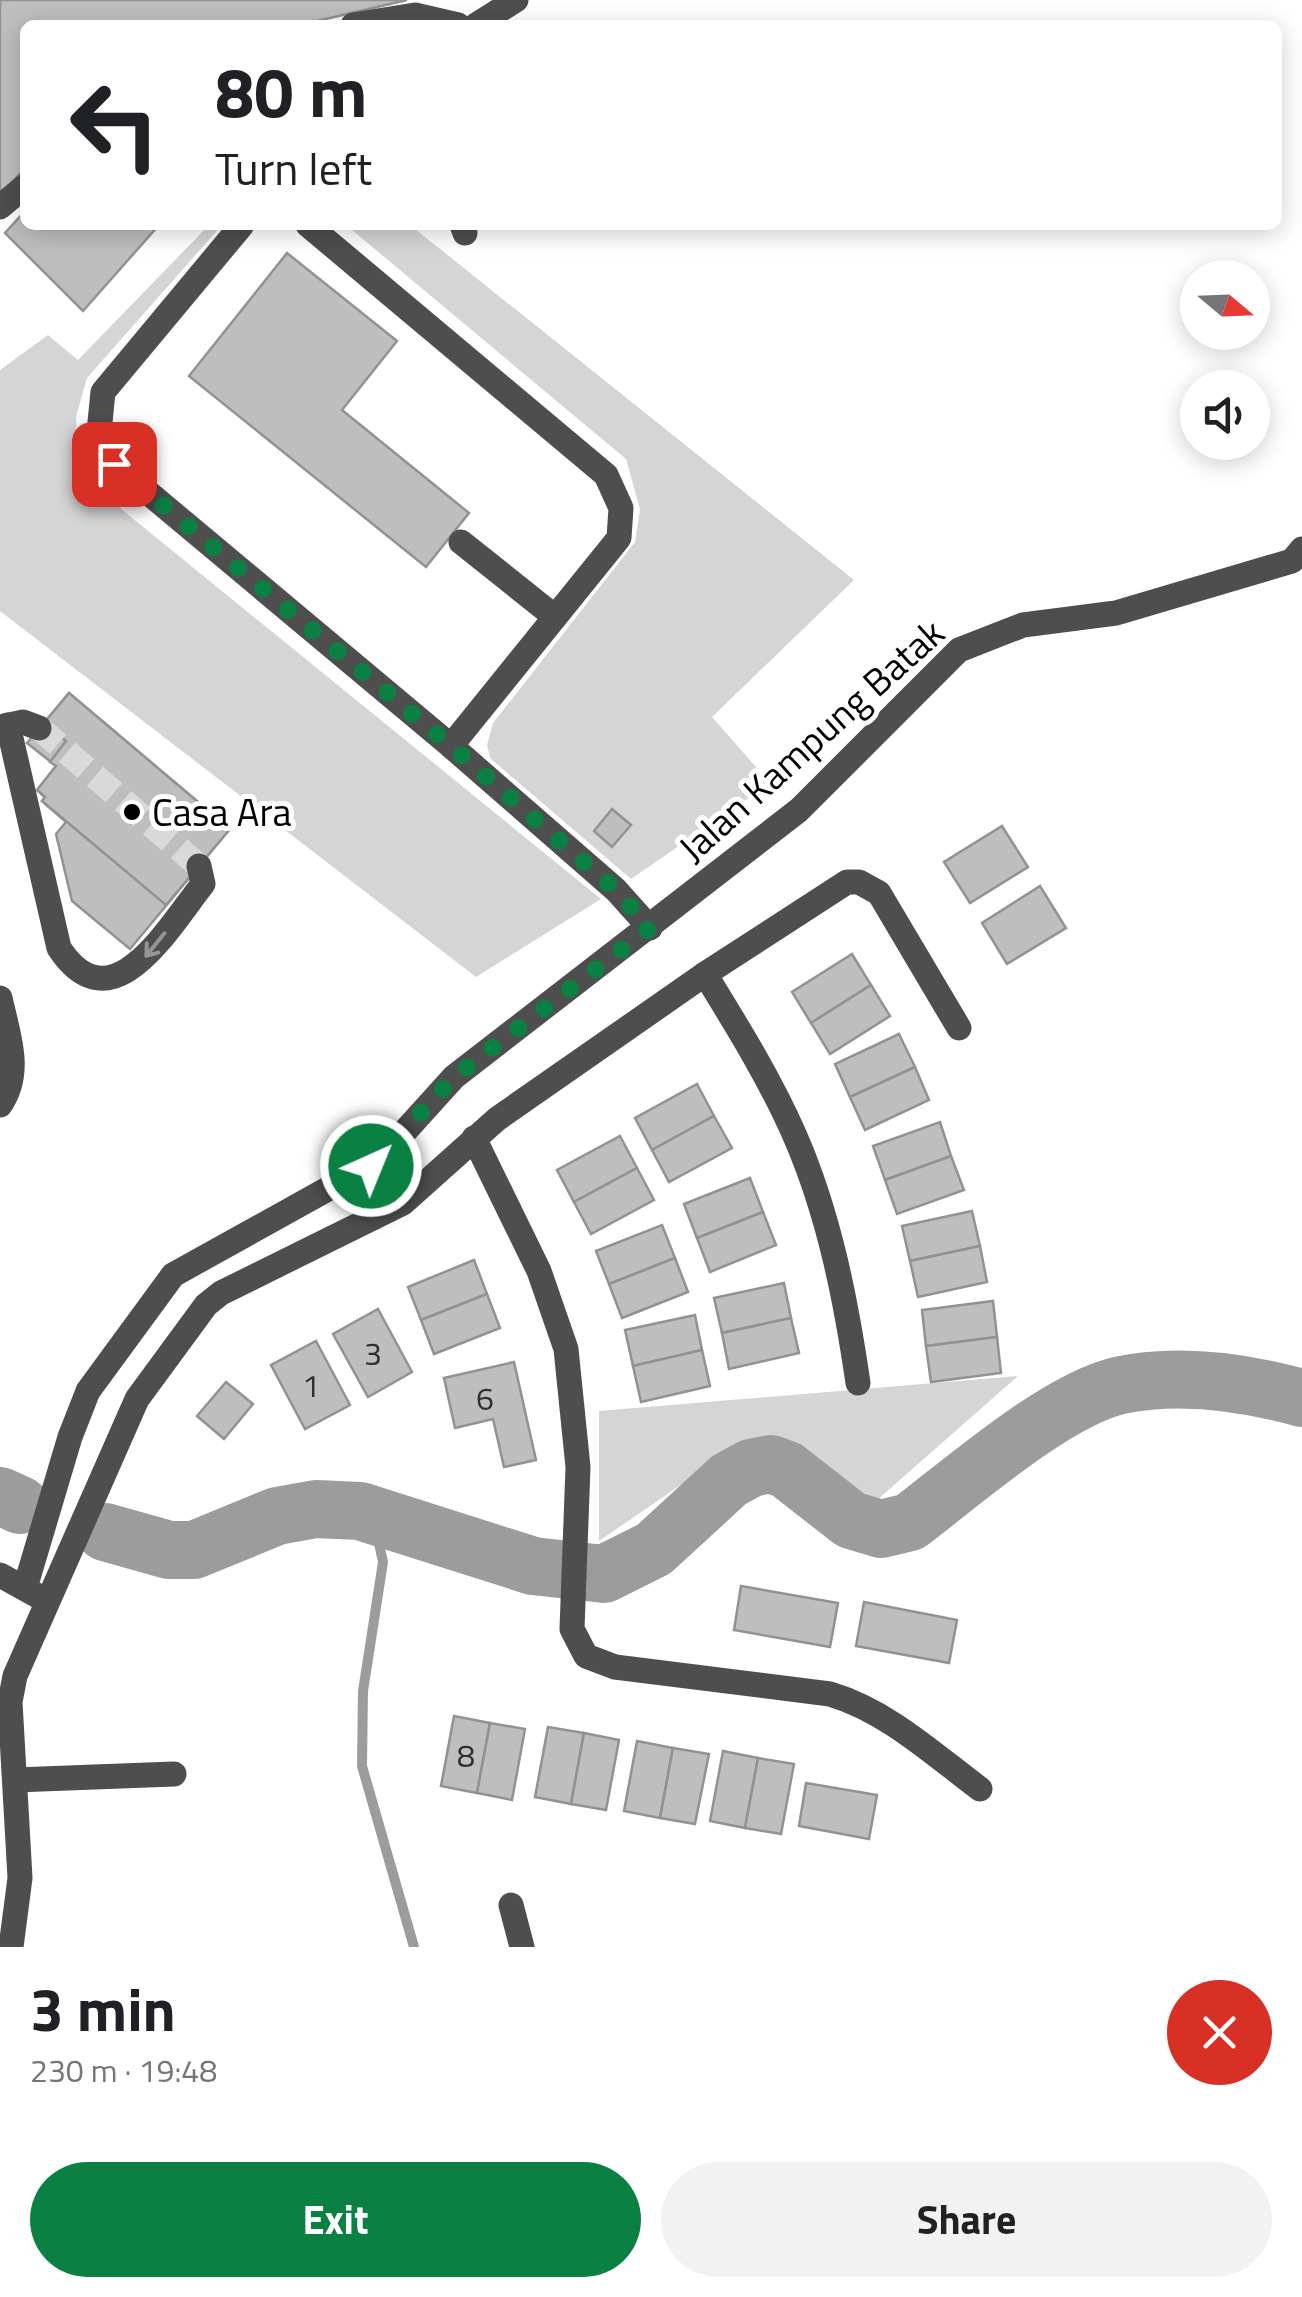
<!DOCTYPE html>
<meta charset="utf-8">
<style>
body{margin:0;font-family:"Titillium Web",sans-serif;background:#f2f2f2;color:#202124;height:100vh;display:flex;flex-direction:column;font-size:38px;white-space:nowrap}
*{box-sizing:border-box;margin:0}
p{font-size:32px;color:#757577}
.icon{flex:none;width:55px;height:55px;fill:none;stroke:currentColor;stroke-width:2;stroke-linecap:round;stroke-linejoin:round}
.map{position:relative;height:1947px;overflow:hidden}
.drawer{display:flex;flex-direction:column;background:#fff;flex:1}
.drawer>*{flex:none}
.top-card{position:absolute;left:20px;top:20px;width:1262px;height:210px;border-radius:15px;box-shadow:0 5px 25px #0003;background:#fff;color:#202124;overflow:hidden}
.needle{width:65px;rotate:109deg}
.buttons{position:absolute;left:1180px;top:260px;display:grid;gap:20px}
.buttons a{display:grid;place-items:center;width:90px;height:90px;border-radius:50%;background:#fff;box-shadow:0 5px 25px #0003;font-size:50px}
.pin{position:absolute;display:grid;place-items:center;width:85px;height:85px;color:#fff;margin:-42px;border-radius:20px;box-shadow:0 5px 15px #0006}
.me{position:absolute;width:110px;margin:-55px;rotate:44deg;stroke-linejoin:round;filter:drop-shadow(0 0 8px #0008)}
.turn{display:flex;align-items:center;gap:35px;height:210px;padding:0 30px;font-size:45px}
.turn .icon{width:130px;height:130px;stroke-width:2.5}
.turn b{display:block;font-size:70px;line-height:85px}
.round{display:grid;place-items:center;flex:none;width:105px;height:105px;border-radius:52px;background:#f2f2f2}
.overview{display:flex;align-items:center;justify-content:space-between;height:170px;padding:0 30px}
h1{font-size:60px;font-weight:700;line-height:75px}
.cta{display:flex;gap:20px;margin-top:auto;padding:20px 30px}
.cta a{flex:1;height:115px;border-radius:60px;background:#0b8043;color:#fff;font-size:40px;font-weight:700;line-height:115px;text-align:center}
.cta a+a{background:#f2f2f2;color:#202124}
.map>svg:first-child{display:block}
.green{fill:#d5d5d5}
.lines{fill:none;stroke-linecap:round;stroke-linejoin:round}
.stream{stroke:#9c9c9c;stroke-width:10}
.river{stroke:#9c9c9c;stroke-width:58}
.building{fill:#bebebe;stroke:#929292;stroke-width:2.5}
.minor-tunnel{stroke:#d9d9d9;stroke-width:25;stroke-dasharray:25 12;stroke-linecap:butt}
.minor{stroke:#4e4e4e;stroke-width:25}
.oneway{stroke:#959595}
.route{stroke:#0b8043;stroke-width:18;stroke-dasharray:0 32.4}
.poi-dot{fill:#000;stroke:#fff;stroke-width:4}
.labels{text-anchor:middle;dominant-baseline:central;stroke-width:10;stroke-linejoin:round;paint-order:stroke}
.number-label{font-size:32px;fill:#303030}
.street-label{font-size:38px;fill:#000;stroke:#fff}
.poi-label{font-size:38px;fill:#000;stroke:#fff;text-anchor:start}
</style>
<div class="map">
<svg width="1302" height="1947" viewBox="0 0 1302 1947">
<rect width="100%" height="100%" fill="#fff"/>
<!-- green -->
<g class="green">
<path d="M209,225h13l-135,153 -11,39 1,28 16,36 33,32 475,386 -125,78 -476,-366v-241l48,-35 30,25z"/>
<path d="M346,225h64l444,355 -142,137 58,66 -139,96 -141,-121 -3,-13 6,-22 142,-181 5,-33 -14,-50z"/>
<path d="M1018,1376l-142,125c-44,-27 -85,-68 -137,-56l-140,96v-130z"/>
</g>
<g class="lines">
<!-- stream -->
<path class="stream" d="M360,1511l18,28 5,23 -20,129 -1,75 52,181"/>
<!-- river -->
<g class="river">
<path d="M0,1496l20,9"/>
<path d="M105,1532l64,18h25l83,-34 39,-7 44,2 173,55 71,8 50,-25 75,-69 22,-12 20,-4 16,6 64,50 30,9 29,-7c54,-41 147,-123 211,-137 60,-12 123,-3 181,13"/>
</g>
</g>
<!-- building -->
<g class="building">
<path d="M0,0h407l-107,25h-275v142l-25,31z"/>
<path d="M25,211v14h134l-76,86 -78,-78z"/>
<path d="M287,253l110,88 -55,69 127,103 -43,54 -237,-191z"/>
<path d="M69,693l161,136 -100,120 -58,-48 -16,-67 10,-12 -24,-21 3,-4 -8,-7 19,-24 -29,-23z"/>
<path d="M69,693l161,136 -64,76 -124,-104 3,-4 -8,-7 19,-24 -6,-4 16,-21 -22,-18z"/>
<path d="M612,809l19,16 -19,22 -18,-16z"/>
<path d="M1002,826l26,41 -58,36 -26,-41z"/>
<path d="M1040,886l26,42 -59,36 -25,-41z"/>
<path d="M852,954l19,31 -60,38 -19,-31z"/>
<path d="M871,985l19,31 -60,38 -19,-31z"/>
<path d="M899,1034l16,33 -65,30 -15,-33z"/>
<path d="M915,1067l14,33 -64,30 -15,-33z"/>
<path d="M697,1084l17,32 -62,34 -17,-32z"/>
<path d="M714,1116l18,32 -63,34 -17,-32z"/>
<path d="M940,1122l11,34 -66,24 -12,-34z"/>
<path d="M620,1136l17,32 -63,34 -17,-32z"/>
<path d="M951,1156l13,34 -67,24 -12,-34z"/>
<path d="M637,1168l17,32 -63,34 -17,-32z"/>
<path d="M750,1178l13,34 -66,26 -13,-34z"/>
<path d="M972,1211l8,35 -70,15 -8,-35z"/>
<path d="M763,1212l13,33 -66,27 -13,-34z"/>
<path d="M662,1225l13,33 -66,26 -13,-33z"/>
<path d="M980,1246l7,36 -69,15 -8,-36z"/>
<path d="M675,1258l13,34 -66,26 -13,-34z"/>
<path d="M474,1260l13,34 -66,26 -13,-33z"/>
<path d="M784,1283l7,35 -69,15 -8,-35z"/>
<path d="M487,1294l13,34 -66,26 -13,-34z"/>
<path d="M993,1301l4,36 -71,9 -4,-36z"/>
<path d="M378,1309l34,63 -44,25 -35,-63z"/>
<path d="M695,1315l7,35 -69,16 -8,-36z"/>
<path d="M791,1318l8,35 -70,16 -7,-36z"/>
<path d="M997,1337l4,36 -70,9 -5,-36z"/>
<path d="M316,1341l34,64 -45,24 -34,-64z"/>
<path d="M702,1350l8,36 -69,16 -8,-36z"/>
<path d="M514,1362l22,98 -32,7 -11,-48 -38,9 -11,-50z"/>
<path d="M226,1382l27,22 -29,35 -27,-23z"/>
<path d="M741,1586l97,17 -8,44 -96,-17z"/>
<path d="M864,1602l93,18 -8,43 -93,-17z"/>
<path d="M454,1716l36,7 -13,70 -36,-7z"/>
<path d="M490,1723l35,6 -13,71 -35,-7z"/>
<path d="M548,1727l36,6 -13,71 -36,-7z"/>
<path d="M584,1733l35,7 -13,70 -35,-6z"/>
<path d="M637,1741l36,7 -13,70 -36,-7z"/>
<path d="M673,1748l36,6 -14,70 -35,-6z"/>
<path d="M723,1751l35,7 -13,70 -35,-7z"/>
<path d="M758,1758l36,6 -13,70 -36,-6z"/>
<path d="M806,1783l71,12 -8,44 -70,-13z"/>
</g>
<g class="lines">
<!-- minor-tunnel -->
<path class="minor-tunnel" d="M39,728l160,138"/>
<!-- minor -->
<g class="minor">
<path d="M353,25l62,-10 43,10"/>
<path d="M476,25l40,-25"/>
<path d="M0,207l25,-21"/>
<path d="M242,225l-139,167 -4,40 15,32 337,282 168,-208 2,-30 -15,-33 -298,-250"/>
<path d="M462,225l3,8"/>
<path d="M461,542l94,75"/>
<path d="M8,725l51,223c53,81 110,-22 144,-64l-4,-18"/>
<path d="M0,727l23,-5 16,6"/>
<path d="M451,746l165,144 34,38"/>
<path d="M705,974c32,52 65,105 90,162 34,78 51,164 63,247"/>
<path d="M0,998c8,37 23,74 0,107"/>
<path d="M474,1138l65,133 27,78 12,118 -6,162 14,27 29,11 215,27c57,17 102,59 150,95"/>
<path d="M0,1575l38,21"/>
<path d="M25,1588l45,-151 18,-46 85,-116 205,-114 76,-84 345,-267 160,-160 64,-25 93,-12 176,-52 10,-12"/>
<path d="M15,1780l159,-6"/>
<path d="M511,1905l11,42"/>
<path d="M11,1947l9,-69 -10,-176 5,-26 122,-277 69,-94 15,-12 182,-90 94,-84 208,-145 142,-92h12l20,11 80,135"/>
</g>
</g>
<!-- one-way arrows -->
<defs><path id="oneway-shaft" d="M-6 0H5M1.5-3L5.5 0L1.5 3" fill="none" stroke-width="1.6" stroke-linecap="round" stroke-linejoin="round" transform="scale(2.5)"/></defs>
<use class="oneway" href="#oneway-shaft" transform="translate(155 945) rotate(129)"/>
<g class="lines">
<!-- route -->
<path class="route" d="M114,464l337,282 165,144 34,38 -196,149 -83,89"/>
</g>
<!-- markers -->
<circle class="poi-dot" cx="132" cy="812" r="10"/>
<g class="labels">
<!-- number labels -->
<g class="number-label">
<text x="373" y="1353">3</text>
<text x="311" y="1385">1</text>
<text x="485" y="1398">6</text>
<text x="466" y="1755">8</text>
</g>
<!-- street labels -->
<g class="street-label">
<text transform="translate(811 740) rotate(-42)">Jalan Kampung Batak</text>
</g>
<!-- poi labels -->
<g class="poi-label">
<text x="152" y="812">Casa Ara</text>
</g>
</g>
</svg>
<div class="buttons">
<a><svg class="needle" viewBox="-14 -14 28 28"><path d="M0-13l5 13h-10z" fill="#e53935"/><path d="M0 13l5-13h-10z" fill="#757577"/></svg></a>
<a><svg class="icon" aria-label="sound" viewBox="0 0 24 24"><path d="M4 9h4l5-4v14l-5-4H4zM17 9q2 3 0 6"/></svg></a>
</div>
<div class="pin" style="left:114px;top:464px;background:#d93025"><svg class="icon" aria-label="arrive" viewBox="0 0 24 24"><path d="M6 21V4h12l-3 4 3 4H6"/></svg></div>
<svg class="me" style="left:371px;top:1166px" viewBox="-20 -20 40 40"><circle r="17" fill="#0b8043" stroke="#fff" stroke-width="3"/><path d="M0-11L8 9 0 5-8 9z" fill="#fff"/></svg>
<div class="top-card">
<div class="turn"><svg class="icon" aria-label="left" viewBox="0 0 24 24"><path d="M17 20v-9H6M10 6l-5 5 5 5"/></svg><div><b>80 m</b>Turn left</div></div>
</div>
</div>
<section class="drawer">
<div class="overview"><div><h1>3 min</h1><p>230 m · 19:48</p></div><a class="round" style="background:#d93025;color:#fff"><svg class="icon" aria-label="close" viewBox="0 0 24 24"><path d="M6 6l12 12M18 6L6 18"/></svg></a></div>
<div class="cta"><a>Exit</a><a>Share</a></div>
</section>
